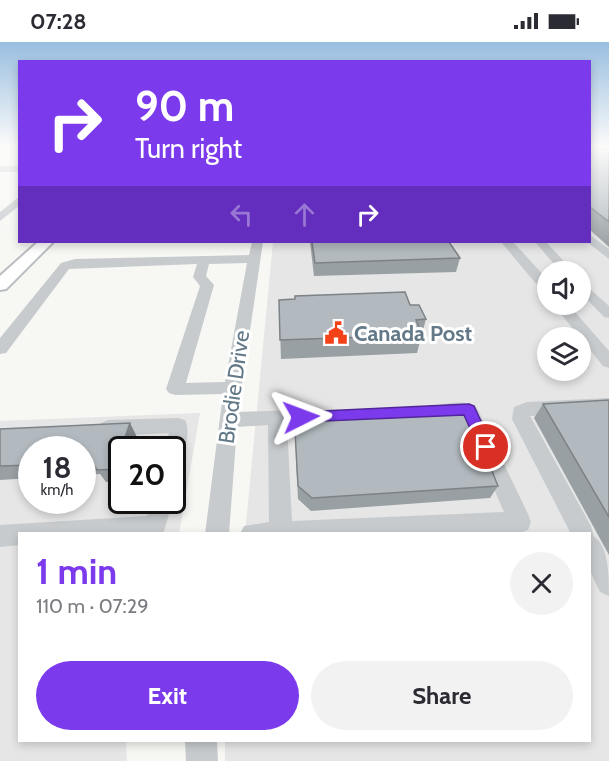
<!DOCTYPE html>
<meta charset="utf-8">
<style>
body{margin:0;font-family:Cabin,sans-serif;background:#f2f2f3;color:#2b2b33;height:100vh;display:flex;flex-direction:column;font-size:22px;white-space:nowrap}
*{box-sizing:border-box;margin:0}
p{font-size:20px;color:#7c7c81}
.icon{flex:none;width:33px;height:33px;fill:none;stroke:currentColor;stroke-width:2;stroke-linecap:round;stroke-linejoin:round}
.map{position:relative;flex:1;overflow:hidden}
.drawer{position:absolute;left:18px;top:490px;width:573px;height:210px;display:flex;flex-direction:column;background:#fff;border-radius:0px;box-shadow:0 3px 9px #0003}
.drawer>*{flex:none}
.top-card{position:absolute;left:18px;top:18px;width:573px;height:183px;border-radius:0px;box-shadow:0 3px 9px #0003;background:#7c3aed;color:#fff;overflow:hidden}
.fabs{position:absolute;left:537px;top:219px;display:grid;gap:12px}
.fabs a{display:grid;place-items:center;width:54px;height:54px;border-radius:50%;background:#fff;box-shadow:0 3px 9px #0003;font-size:30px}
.speed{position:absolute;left:18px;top:394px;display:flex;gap:12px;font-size:30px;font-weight:700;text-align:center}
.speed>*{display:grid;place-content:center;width:78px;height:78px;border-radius:50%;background:#fff;box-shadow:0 3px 9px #0003;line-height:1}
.speed small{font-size:15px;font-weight:400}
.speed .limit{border:3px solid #111;border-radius:9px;background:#fff;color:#111}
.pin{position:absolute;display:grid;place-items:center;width:51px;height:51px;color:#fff;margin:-26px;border:3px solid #fff;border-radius:50%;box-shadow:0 2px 6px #0007}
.me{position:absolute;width:66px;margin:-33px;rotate:87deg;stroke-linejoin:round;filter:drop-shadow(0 0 4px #0008)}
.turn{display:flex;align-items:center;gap:21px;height:126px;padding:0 18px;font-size:27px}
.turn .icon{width:78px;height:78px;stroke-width:2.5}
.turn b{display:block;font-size:42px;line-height:51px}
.lanes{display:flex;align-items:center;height:57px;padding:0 18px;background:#0003;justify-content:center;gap:30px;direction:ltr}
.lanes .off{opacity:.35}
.round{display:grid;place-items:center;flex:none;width:63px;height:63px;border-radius:32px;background:#f2f2f3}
.head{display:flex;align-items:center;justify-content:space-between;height:102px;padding:0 18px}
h1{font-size:36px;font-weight:800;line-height:45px;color:#7c3aed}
.button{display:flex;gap:12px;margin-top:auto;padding:12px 18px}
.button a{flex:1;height:69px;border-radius:36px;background:#7c3aed;color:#fff;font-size:24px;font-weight:800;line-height:69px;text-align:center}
.button a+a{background:#f2f2f3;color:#2b2b33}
.status{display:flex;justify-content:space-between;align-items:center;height:42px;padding:0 30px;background:#fff;direction:ltr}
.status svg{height:16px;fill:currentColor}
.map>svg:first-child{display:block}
.built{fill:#e5e6e5;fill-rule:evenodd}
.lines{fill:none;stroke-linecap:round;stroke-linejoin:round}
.major-casing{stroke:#babec2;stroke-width:4}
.minor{fill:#c7cbce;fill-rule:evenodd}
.major{fill:#fff;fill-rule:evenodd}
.wall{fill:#99a0a4}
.shaded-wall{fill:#7d8286}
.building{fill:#b2babf;stroke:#7d8286;stroke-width:1.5}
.route{fill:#7c3aed;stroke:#51269a;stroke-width:1.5}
.labels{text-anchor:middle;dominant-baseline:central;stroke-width:6;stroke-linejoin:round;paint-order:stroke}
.poi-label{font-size:22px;font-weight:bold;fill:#637988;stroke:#fff;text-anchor:start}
.street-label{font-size:22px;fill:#637988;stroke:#fff}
</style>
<div class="status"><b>07:28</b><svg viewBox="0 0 49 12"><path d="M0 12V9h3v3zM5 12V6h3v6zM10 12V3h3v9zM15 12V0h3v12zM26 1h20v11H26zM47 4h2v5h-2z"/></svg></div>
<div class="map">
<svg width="609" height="719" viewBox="0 0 609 719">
<rect width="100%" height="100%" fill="#f7f7f4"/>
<!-- built -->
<g class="built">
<path d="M609,114v605h-384v-20h365v-207h-345l28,-292h317v-85zM548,230h32v32h-32zM548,296h32v32h-32z"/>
<path d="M200,371l-21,121h-159v207h106l1,20h-127v-340zM32,408h50v51h-50zM122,408h50v51h-50z"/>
</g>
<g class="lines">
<!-- major casing -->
<g class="major-casing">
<path id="major" d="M38,200h15l-47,47 -6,1v-14z"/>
</g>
<!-- minor -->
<g class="minor">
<rect x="0" y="124" width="20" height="6"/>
<path d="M20,154v9l-20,16v-9z"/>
<path d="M590,193l19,14v10l-22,-17h3z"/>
<path d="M252,200h11l-25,170 81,-3 7,2 2,5 -2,5 -39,4 5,96 212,-9 -41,-95 -26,-1 -3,-5 3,-5c11,-4 27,-5 38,-1l3,5 50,104 3,8 -3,8 -8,3 -26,1h-254l4,-8 25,-4 -1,-97 -31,2 -8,107h-24l18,-140 -48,1 -6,-2 -3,-4 34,-103 -7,-9 4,-13 -128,5 -63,84 -6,1v-16l61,-75 14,-4 174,-4zM247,221l-22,119 -39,1 28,-98 -8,-9 3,-12z"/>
<path d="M501,200h12l35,38v13l-5,-1z"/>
<path d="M535,200h11l28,30h-13z"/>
<path d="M580,238l29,26v12l-5,-1 -24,-25z"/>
<path d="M553,262h15l41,47v17l-6,-2z"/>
<path d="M609,356v14l-79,4 61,110 3,11c15,8 15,41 15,59l-9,-4 -10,-21v-37h-19l-59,-115 2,-12 13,-5z"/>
<path d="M178,376l7,2c6,12 0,31 -6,43l-7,2v-15h-8l5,-17 -61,3 -7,-3 -3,-5 3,-5 7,-3z"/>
<path d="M172,458l1,1 -10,33h-143v11l-20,2v-22l147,-9 4,-15z"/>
<path d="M185,699h32l1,20h-32z"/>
</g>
<!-- major -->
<use href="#major" class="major"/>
</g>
<!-- wall -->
<g class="wall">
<path d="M590,104l6,3h13v98l-19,-17z"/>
<path d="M310,200h139l11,16 -4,14 -142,4z"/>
<path d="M279,258l131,5 16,14 -9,34 -136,6z"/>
<path d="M609,358v155l-75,-137 9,-14z"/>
<path d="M294,371l204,73 -8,12 -179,13 -13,-12z"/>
<path d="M0,387l137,8 -1,3h12l5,10h-31v32h-16l-6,-8 -18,1v-25h-50v28l-32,2z"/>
</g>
<!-- shaded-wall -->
<g class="shaded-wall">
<path d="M130,381l7,14 -4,13 -9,-10z"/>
<path d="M148,398l5,10h-8z"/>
</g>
<!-- building -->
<g class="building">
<path d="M590,104h4l2,3h13v73l-19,-15z"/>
<path d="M312,200h137l11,16 -145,5z"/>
<path d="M405,250l5,13h9l7,14 -10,1 6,15 -142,5 -1,-40 16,-1v-3z"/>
<path d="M609,358v117l-66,-113z"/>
<path d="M466,364l32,80 -186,12 -14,-12 -4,-73z"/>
<path d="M130,381l-6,17h24l-3,10h-23v19l-25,1 -6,-9 -9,1v-12h-50v15l-32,1v-37z"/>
</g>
<!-- sky -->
<linearGradient id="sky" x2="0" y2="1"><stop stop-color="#99bee0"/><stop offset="0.51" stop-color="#fbfbfa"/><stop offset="1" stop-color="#fbfbfa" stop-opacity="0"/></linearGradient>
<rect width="609" height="205" fill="url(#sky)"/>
<!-- route -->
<path class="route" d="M469,362l5,2 19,41 -2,4h-11l-16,-36 -163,7 -7,-5 7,-5z"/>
<!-- icons -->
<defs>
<g id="civic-bare" transform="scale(1.8)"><path d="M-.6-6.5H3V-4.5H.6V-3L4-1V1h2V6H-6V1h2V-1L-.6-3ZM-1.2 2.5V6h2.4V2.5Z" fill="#f34218" stroke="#fff" stroke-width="2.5" paint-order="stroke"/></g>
</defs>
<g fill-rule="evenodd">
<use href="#civic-bare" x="336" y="291"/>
</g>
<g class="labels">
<!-- poi labels -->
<g class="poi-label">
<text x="354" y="291">Canada Post</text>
</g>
<!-- street labels -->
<g class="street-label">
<text transform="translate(234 345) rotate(-82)">Brodie Drive</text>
</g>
</g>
</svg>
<div class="fabs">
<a><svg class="icon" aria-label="sound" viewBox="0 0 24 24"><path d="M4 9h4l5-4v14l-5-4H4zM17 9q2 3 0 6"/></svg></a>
<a><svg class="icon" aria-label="layers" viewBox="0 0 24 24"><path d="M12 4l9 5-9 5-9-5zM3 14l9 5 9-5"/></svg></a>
</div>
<div class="speed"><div>18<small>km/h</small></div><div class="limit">20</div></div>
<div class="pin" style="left:486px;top:405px;background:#d93025"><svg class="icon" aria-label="arrive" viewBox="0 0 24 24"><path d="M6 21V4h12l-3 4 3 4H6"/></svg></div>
<svg class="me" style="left:301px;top:375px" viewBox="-20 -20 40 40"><path d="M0-17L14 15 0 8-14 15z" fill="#7c3aed" stroke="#fff" stroke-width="4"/></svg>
<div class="top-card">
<div class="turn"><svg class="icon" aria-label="right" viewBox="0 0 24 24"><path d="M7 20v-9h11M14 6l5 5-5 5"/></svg><div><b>90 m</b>Turn right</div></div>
<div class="lanes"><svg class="icon off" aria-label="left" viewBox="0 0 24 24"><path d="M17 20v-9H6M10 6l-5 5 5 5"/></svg><svg class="icon off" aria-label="ahead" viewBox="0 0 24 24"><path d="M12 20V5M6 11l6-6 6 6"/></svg><svg class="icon" aria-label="right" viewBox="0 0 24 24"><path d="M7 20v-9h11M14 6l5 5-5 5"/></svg></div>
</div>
<section class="drawer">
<div class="head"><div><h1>1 min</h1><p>110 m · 07:29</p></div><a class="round"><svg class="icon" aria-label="close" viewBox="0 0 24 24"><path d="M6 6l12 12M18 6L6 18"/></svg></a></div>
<div class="button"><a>Exit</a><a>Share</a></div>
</section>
</div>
